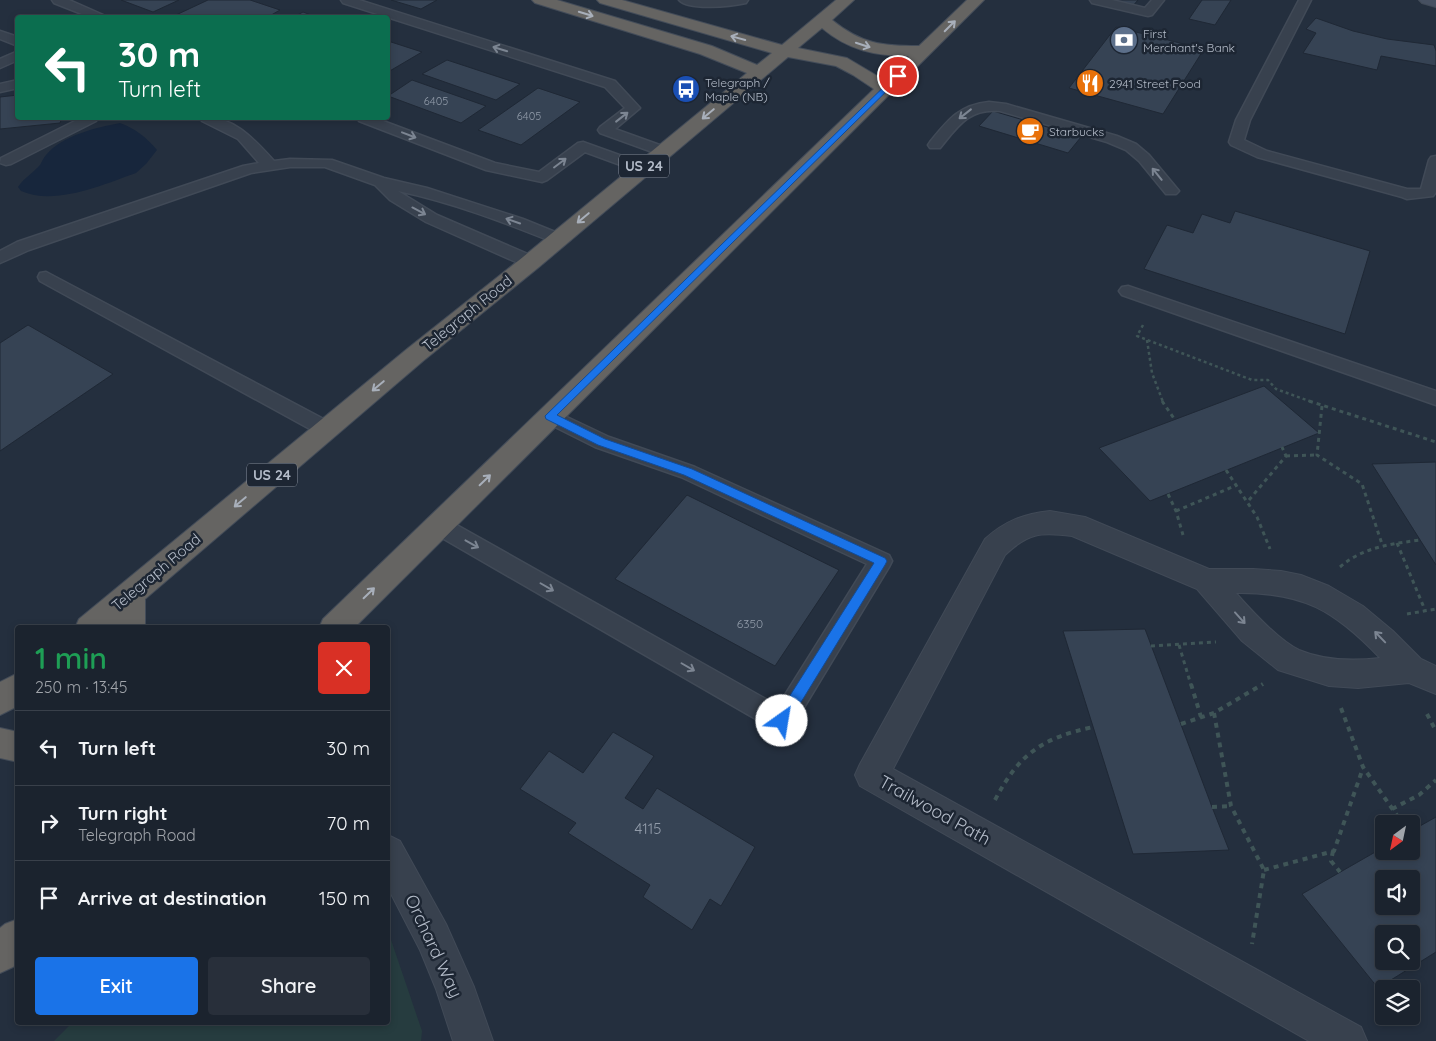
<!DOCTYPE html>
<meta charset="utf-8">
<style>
body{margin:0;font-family:Quicksand,sans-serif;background:#282f3a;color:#f1f3f6;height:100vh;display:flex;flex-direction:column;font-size:19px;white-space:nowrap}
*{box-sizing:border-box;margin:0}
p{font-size:16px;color:#a0a4aa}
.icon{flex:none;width:28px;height:28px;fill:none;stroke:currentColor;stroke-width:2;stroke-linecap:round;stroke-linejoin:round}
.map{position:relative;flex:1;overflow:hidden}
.sheet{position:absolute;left:15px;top:625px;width:375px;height:400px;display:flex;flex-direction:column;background:#1b232e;border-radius:5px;box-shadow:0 2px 8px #0003,0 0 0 1px #39404a}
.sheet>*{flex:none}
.top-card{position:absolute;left:15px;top:15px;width:375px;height:105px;border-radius:5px;box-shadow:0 2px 8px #0003,0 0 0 1px #39404a;background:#0b6e4f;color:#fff;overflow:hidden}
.needle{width:32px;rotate:213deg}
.controls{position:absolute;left:1375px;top:815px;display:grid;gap:10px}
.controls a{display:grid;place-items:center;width:45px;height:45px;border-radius:5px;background:#1b232e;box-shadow:0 2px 8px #0003,0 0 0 1px #39404a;font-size:25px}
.pin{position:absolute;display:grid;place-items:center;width:42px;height:42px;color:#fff;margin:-21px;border:2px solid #fff;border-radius:50%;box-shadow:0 1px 5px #0007}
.me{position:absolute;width:55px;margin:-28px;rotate:32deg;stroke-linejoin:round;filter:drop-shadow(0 0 4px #0008)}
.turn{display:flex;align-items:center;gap:18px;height:105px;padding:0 20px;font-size:22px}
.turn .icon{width:65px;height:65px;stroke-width:2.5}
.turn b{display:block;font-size:35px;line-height:42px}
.round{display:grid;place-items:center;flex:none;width:52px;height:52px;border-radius:5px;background:#282f3a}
.summary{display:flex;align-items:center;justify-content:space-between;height:85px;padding:0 20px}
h1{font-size:30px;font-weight:600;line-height:38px;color:#1e9e55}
.primary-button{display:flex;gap:10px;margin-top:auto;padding:10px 20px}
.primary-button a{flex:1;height:58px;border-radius:5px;background:#1a73e8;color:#fff;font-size:20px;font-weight:600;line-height:58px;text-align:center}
.primary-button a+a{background:#282f3a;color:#f1f3f6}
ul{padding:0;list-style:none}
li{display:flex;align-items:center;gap:15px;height:75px;padding:0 20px;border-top:1px solid #39404a}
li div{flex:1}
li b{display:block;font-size:19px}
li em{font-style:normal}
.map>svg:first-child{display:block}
.green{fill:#263c3f}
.water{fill:#17263c}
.building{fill:#364354;stroke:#1f2835;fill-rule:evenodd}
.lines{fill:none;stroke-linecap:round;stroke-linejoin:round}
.service-casing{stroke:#414a57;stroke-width:3}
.minor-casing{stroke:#414a57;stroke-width:2}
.secondary-casing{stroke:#414a57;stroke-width:2}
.trunk-casing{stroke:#434c59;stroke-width:2}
.path-far2{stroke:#3f5557;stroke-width:2.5;stroke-dasharray:3 3;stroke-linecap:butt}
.path-far1{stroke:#3f5557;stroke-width:3;stroke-dasharray:4 4;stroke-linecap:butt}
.path{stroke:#3f5557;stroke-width:4;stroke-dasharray:5 5;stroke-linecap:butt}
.service{fill:#38414e;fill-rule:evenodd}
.minor{fill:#38414e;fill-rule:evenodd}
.secondary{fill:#465061;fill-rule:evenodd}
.trunk{fill:#656462;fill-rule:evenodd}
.oneway{stroke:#a8afba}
.oneway2{stroke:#7c8592}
.route{fill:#1a73e8;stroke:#114b97}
.labels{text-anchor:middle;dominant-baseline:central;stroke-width:5;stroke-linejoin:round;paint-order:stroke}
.far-number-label{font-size:11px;fill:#929caa}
.far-poi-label{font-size:12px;fill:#b4bcc9;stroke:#1d2633;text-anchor:start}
.number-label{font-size:12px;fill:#929caa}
.shield{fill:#1d2633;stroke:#878f9c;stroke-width:1}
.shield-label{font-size:14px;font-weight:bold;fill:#b4bcc9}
.street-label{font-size:15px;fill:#b4bcc9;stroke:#1d2633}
.near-number-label{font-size:15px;fill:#929caa}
.near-street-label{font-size:18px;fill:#b4bcc9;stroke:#1d2633}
</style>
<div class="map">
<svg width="1436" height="1041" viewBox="0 0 1436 1041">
<rect width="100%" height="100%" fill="#242f3e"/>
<!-- green -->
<path class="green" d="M388,931l34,100 -1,10h-367l18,-18 316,-1z"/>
<!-- water -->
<path class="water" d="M120,123c16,6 26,14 37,27l-11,14 -10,9c-34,12 -81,33 -115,18l-3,-4c7,-10 14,-13 22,-22 2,-3 3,-7 6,-10 17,-20 49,-27 74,-32z"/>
<!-- building -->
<g class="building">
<path d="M121,0h58l-26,12z"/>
<path d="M208,0h42l30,10 -14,8h-84l-6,-3z"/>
<path d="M391,0h46l-16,9z"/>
<path d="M1101,0h37l-6,7z"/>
<path d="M1202,0h29l-16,25 -26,-6z"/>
<path d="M303,12l16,6h-27z"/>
<path d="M1316,18l37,13 34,8 47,6 2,6v15l-55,-10 -4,14 -74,-17 13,-20 -10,-4z"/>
<path d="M1116,27l88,22 -41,65 -94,-26z"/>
<path d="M388,41l34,11 -34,20z"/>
<path d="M447,60l73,24 -24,16 -74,-26z"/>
<path d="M412,80l74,26 -25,17 -73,-27z"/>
<path d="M538,88l42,14 -59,43 -43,-15z"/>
<path d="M18,95v23h44l-2,5 -60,6v-32z"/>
<path d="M993,111l88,26 -13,16 -89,-27z"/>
<path d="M1235,211l135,40 -25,83 -201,-65 23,-44 26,8 9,-19 28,9z"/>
<path d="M28,325l85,49 -113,77v-108z"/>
<path d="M1264,386l55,47 -169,68 -51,-53z"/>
<path d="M1436,462v103l-64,-101z"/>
<path d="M687,495l152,75 -64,96 -160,-87z"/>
<path d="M1145,629l67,178 17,43 -96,4 -70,-223z"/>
<path d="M613,732l41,24 -29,42 18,11 14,-21 98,59 -34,59 -11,-7 -18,31 -49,-33 7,-12 -82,-52 8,-10 -56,-34 29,-38 34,22z"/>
<path d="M1436,817v135l-58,36 -76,-94 82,-47v4h27v-20zM1384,879h27v27h-27zM1384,934h27v27h-27z"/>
</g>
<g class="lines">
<!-- service casing -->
<g class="service-casing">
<g id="service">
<path d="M52,0h17l41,18h-18l-38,-15z"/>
<path d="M341,0h18l256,81 25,27 -25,21 53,19 2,3 -2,3h-10l-58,-21 -2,-3 2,-3 25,-19 -20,-21 -262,-84z"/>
<path d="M679,0h69l-2,3c-14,3 -57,8 -67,-3z"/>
<path d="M1090,0h22l33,8 7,-8h12l-12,15 -4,1 -56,-13z"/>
<path d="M1299,0h12l-61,120 -6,20 23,11 140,38h14l8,-29 2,-3 5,-1v36l-3,4 -26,3 -5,-2 -145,-40 -26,-12 -2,-3 7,-22z"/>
<path d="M0,31l18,6v9l-18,-7z"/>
<path d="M18,51v9l-18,8v-9z"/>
<path d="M18,80v8l-18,4v-8z"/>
<path d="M989,102l17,2 111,32 19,8 13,11 30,36 -3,3h-10l-27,-33 -13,-11 -19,-8 -107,-31c-31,-3 -42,15 -60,37h-10l-2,-3 2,-3c18,-22 29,-37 59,-40z"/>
<path d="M81,118h17l-2,3 -85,43 -5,1 -6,-2 1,-5z"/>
<path d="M200,118c32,-4 54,21 74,43l16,-2 42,1 52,18 43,10 96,31 42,17 2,3 -2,3h-12c-50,-20 -102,-40 -155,-51l39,24 100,43 2,4 -2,4 -6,1 -6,-1 -99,-44 -36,-22 -15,-15 -50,-18h-35l-39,6 -222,77 -29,13v-12l17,-9 226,-76 16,-3 -21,-24 -36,-18z"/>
<path d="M357,118h18l120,45 44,9 39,-29 5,-1 64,23 2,3 -2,3h-10l-52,-19 -38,28 -5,2 -56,-12 -127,-49z"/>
<path d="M46,272l287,152 3,5 -3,5 -7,2 -7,-2 -279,-153 -2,-4 2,-4z"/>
<path d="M1128,286l308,105v14l-314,-110 -3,-4 3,-4z"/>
<path d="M550,409l59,28 86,30 194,88 3,6 -3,6 -98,162 -9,3 -9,-3 -343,-198 -3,-6 3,-6 8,-2 8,2 332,187 89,-142 -186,-87 -86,-30 -52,-26 -3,-5 3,-5z"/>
</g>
</g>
<!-- minor casing -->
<g class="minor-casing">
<g id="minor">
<path d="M1050,511l35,6 124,52h44l28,2 20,4 28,11 34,20 30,25 28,28 15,7v28l-27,-11 -51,5 -29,-2 -51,-16 -36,-29 -45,-52 -125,-53c-32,-4 -44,-3 -67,19l-112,214 468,258 6,14h-58l-449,-255 -5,-11 5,-11 125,-225c20,-18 38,-25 65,-28zM1236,593c67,-1 98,17 144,65 -27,3 -55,3 -81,-8 -21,-10 -48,-40 -63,-57z"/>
<path d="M388,835l12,6 46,83 28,63 19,54h-40l-17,-52 -16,-39 -32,-62z"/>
</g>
</g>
<!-- secondary casing -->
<g class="secondary-casing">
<path id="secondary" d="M1419,0h17v7l-14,-4z"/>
</g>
<!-- trunk casing -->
<g class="trunk-casing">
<g id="trunk">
<path d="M532,0h25l155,46 45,19 15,-12 -172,-50 -3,-3h25l160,45 54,-45h18l-22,20c30,24 50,26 87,26l48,-46h17l-630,628h-35l4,-9 551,-530 -21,-14 -17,-9 -48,-9 -249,210 -116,94 -278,238v29h-30v-3l-3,3h-37l4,-9 328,-270 116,-92 224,-184 -47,-19 -165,-51zM822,28c26,22 53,28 87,28l-25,24 -37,-22 -49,-10z"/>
<path d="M18,673v33l-18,9v-33z"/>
<path d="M0,728l18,4v30l-18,-4z"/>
<path d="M18,919v44l-5,4 -13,6v-45l5,-4z"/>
</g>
</g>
<!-- path-far2 -->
<g class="path-far2">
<path d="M1143,325l-6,11 115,44h16l8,9 36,13"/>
<path d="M1147,340l5,33 11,29"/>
</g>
<!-- path-far1 -->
<g class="path-far1">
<path d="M1162,401l13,19"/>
<path d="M1309,401l127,41"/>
<path d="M1322,406l-5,49 45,29 20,60"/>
<path d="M1286,456l31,-1"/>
<path d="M1226,470l31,47 13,32"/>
<path d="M1168,494l8,17 7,24"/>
<path d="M1249,500l37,-44 -4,-9"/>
<path d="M1176,511l61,-26"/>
<path d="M1397,543l28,67"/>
<path d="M1340,567c23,-20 51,-23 80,-27"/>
<path d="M1407,614l29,-5"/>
<path d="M1179,645l12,40"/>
<path d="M1151,646l65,-4"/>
</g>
<!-- path -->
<g class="path">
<path d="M1191,684l10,33"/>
<path d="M1341,708l22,59 40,57"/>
<path d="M1214,713l17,93 33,64 -12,74"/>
<path d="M1427,714l9,17"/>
<path d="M1181,724l33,-11 49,-29"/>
<path d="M995,800c24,-46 47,-62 98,-73"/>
<path d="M1212,807l19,-1"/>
<path d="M1392,809l27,-14 17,-15"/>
<path d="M1333,851l-2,10 9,11"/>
<path d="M1264,870l70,-19 29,-83"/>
</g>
<!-- service -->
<use href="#service" class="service"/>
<!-- minor -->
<use href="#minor" class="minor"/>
<!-- secondary -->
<use href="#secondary" class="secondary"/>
<!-- trunk -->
<use href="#trunk" class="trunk"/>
</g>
<!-- one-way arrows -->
<defs><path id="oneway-shaft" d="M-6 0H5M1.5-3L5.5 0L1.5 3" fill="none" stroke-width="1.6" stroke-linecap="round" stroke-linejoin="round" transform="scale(1.25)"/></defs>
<g class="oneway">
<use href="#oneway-shaft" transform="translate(586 14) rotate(17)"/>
<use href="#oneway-shaft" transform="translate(950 26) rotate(-45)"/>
<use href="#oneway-shaft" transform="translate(738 38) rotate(-165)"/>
<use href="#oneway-shaft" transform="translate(863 45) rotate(18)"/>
<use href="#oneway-shaft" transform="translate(708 114) rotate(140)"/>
<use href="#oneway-shaft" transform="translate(583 218) rotate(140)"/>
<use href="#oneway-shaft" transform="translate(378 386) rotate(140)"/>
<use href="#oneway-shaft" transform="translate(485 480) rotate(-44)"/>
<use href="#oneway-shaft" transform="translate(240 502) rotate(140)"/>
<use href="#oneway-shaft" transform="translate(369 593) rotate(-44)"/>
</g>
<g class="oneway2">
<use href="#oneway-shaft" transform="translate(500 49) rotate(-163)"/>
<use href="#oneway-shaft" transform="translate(965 114) rotate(142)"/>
<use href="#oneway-shaft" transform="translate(622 117) rotate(-38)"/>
<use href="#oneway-shaft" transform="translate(409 135) rotate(21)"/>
<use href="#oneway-shaft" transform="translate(560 163) rotate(-37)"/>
<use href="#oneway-shaft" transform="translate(1157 174) rotate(-129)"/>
<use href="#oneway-shaft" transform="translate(419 211) rotate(28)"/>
<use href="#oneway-shaft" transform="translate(513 221) rotate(-161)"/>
<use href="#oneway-shaft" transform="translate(472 544) rotate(29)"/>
<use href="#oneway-shaft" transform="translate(547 587) rotate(30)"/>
<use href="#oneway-shaft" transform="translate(1240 618) rotate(48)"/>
<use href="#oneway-shaft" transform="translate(1380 637) rotate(-134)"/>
<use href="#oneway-shaft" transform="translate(688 667) rotate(30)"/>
</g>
<!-- route -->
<path class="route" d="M896,75l6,1 -345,339 48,24 87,30 193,89 2,3 -2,4 -98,160 -5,2 -5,-2 -2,-4 2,-5 97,-153 -190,-88 -86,-30 -52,-26 -1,-3z"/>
<!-- icons -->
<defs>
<g id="bank-disc" transform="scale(1.4375)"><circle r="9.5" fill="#5c6f8a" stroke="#1d2633"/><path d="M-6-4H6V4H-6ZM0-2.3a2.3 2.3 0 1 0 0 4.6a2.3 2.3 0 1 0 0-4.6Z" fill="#fff"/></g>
<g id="restaurant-disc" transform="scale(1.4375)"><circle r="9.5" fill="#e8710a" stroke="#1d2633"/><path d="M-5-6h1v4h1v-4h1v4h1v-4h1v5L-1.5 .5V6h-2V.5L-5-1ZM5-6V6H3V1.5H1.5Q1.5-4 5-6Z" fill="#fff"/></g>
<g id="bus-disc" transform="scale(1.4375)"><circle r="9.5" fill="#1a4fb4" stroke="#1d2633"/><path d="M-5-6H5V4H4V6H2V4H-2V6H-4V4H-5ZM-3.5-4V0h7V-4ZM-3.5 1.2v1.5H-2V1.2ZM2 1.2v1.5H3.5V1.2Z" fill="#fff"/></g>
<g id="cafe-disc" transform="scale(1.4375)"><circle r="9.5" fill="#e8710a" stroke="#1d2633"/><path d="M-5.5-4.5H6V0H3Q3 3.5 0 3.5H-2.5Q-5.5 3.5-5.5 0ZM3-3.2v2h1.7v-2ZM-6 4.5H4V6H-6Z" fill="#fff"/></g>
</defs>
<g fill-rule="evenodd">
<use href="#bank-disc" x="1124" y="40"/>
<use href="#restaurant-disc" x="1090" y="83"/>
<use href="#bus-disc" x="686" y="89"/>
<use href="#cafe-disc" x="1030" y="131"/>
</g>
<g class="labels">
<!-- far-number labels -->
<g class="far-number-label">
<text x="436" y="101">6405</text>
<text x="529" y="116">6405</text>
</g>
<!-- far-poi labels -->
<g class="far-poi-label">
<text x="1143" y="33">First<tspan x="1143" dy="14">Merchant's Bank</tspan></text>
<text x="705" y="82">Telegraph /<tspan x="705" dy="14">Maple (NB)</tspan></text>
<text x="1109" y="83">2941 Street Food</text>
<text x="1049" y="131">Starbucks</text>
</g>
<!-- number labels -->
<g class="number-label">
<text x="750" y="623">6350</text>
</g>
<!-- shield labels -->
<g class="shield">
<rect x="619" y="154.5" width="50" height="23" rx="4"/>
<rect x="247" y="463.5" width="50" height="23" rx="4"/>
</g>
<g class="shield-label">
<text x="644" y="166">US 24</text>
<text x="272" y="475">US 24</text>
</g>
<!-- street labels -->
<g class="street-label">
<text transform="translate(467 313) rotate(-39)">Telegraph Road</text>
<text transform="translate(156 572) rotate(-40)">Telegraph Road</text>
</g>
<!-- near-number labels -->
<g class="near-number-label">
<text x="648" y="828">4115</text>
</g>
<!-- near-street labels -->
<g class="near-street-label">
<text transform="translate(935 810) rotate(29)">Trailwood Path</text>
<text transform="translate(434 946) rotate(65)">Orchard Way</text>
</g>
</g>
</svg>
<div class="controls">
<a><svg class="needle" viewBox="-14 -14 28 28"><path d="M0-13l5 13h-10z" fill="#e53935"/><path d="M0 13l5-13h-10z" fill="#a0a4aa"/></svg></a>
<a><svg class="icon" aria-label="sound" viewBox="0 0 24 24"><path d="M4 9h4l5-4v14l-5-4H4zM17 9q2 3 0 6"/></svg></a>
<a><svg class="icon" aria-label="search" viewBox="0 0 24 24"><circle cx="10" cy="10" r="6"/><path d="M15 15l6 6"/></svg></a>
<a><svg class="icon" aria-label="layers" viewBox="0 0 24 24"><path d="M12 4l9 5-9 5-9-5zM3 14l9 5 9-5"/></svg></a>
</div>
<div class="pin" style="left:898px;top:76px;background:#d93025"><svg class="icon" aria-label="arrive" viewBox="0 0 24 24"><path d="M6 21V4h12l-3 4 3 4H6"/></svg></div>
<svg class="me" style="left:782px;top:721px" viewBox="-20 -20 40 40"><circle r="19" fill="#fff"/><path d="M0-13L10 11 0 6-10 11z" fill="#1a73e8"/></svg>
<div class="top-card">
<div class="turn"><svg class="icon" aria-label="left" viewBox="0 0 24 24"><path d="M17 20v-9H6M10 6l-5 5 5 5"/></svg><div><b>30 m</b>Turn left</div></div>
</div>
<section class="sheet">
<div class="summary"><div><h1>1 min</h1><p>250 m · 13:45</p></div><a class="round" style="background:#d93025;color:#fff"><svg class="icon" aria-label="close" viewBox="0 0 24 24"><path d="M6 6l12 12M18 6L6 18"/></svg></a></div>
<ul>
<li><svg class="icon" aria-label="left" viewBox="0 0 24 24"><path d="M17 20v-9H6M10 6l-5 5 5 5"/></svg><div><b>Turn left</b></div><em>30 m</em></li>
<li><svg class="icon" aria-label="right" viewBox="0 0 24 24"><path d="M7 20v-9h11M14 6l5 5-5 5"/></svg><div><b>Turn right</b><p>Telegraph Road</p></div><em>70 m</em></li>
<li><svg class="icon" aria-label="arrive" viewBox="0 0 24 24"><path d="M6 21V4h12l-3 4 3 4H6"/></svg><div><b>Arrive at destination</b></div><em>150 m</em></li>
</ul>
<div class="primary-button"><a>Exit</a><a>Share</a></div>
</section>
</div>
